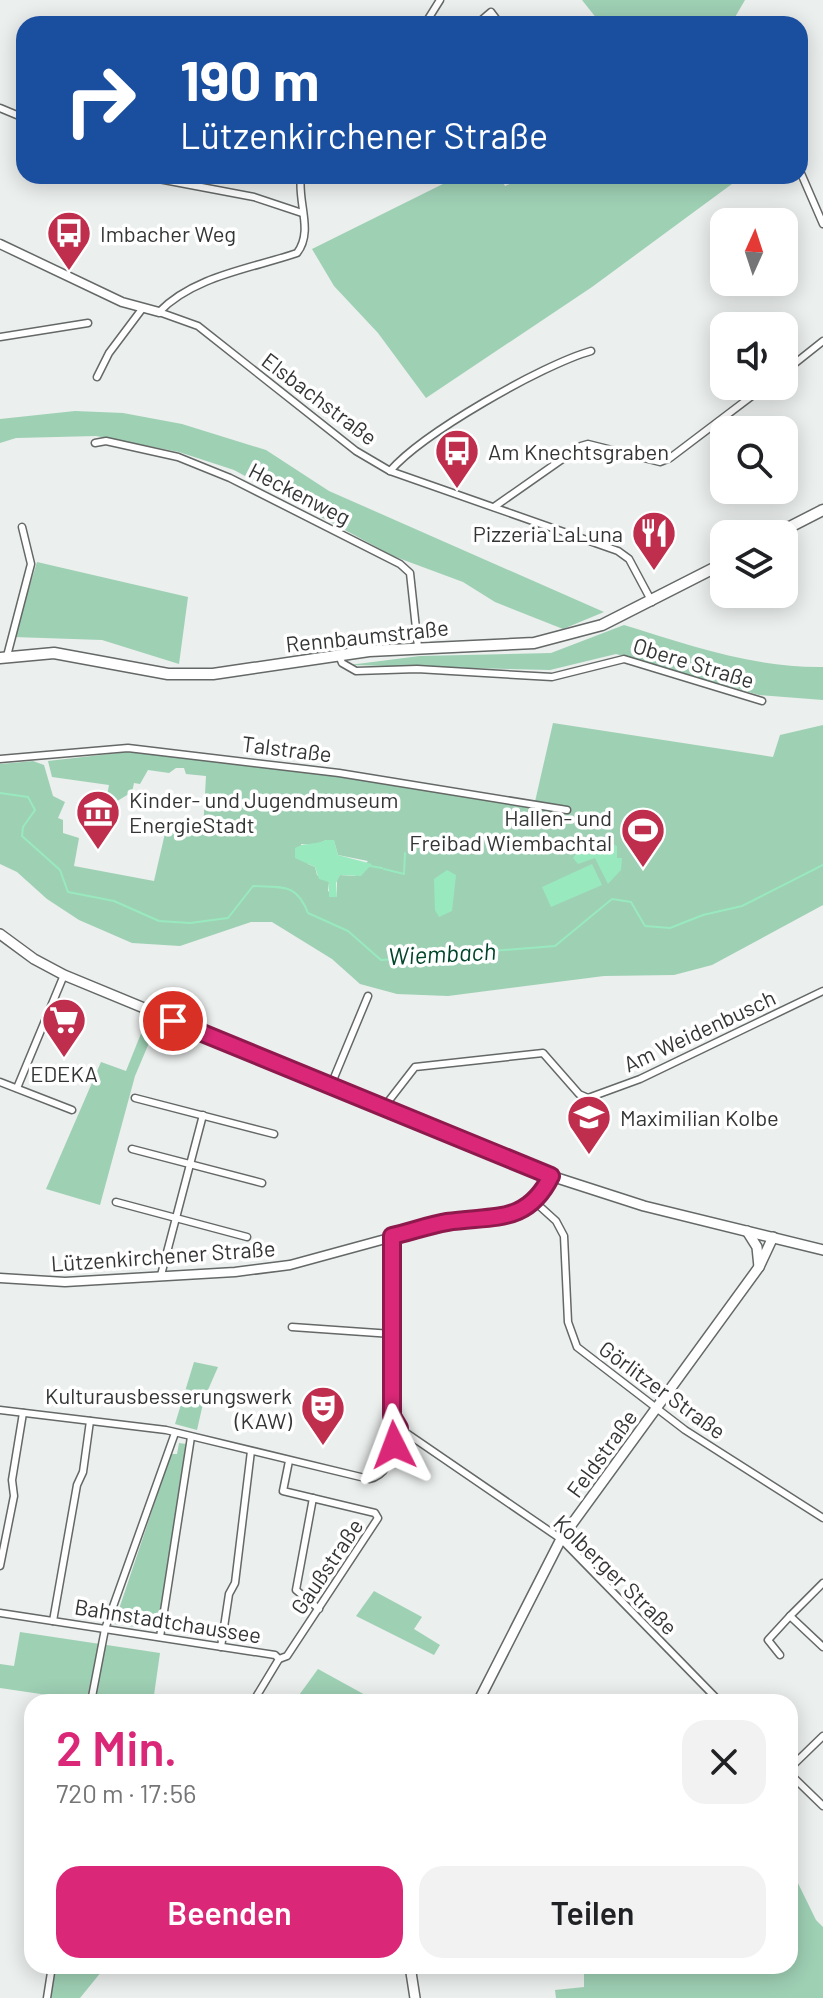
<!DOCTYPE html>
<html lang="de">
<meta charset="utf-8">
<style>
body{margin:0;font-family:Barlow,sans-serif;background:#f2f2f2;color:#202124;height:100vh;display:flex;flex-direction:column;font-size:30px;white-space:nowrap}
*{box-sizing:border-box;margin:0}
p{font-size:26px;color:#757577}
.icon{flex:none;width:44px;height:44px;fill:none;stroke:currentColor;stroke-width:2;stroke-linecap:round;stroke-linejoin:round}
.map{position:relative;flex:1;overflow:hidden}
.drawer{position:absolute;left:24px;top:1694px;width:774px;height:280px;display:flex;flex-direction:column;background:#fff;border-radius:24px;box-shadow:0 4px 20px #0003}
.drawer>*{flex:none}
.hud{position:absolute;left:16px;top:16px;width:792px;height:168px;border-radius:24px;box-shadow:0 4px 20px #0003;background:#1a4fa0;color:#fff;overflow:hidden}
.needle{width:52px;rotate:3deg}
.controls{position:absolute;left:710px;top:208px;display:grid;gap:16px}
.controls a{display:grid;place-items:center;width:88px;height:88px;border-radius:16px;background:#fff;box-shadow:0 4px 20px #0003;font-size:40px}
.pin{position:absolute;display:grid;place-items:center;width:68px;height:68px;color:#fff;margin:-34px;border:4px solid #fff;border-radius:50%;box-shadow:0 2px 8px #0007}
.me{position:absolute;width:88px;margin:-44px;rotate:357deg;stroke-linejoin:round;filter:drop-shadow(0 0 6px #0008)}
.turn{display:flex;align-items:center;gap:28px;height:168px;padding:0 32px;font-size:36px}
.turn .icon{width:104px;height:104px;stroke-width:2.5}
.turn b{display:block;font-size:56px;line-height:68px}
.round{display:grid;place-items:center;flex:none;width:84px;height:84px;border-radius:24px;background:#f2f2f2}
.headline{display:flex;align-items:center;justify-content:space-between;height:136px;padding:0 32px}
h1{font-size:48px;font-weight:600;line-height:60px;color:#db2777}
.action{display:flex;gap:16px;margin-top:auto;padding:16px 32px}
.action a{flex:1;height:92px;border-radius:24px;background:#db2777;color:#fff;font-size:32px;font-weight:600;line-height:92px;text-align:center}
.action a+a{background:#f2f2f2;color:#202124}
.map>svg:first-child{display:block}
.green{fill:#9ed0b4;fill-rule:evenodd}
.water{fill:#99e9bf}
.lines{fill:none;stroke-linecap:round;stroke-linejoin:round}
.stream{stroke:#99e9bf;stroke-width:2}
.minor-casing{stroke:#646866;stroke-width:9}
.tertiary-casing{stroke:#646866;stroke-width:11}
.secondary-casing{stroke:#646866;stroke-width:12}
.primary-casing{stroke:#646866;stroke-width:13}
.minor{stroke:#fff;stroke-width:6}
.tertiary{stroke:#fff;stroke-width:8}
.secondary{stroke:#fff;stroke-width:9}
.primary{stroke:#fff;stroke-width:10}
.route-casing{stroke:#8e194d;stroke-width:20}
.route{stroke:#db2777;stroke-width:14}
.labels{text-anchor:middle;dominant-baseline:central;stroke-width:7;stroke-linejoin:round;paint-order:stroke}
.poi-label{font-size:22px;fill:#343635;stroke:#fff;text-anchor:start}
.street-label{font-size:22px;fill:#343635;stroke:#fff}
.water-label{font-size:24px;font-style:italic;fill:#01452b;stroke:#fff}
</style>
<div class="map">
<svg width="823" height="1998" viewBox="0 0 823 1998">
<rect width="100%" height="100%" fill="#ebefed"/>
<!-- green -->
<g class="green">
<path d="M582,0h163l-14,24h-130z"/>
<path d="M459,176h40l6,10 22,-10h206l3,5 -144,106 -166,111 -48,-65 -44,-47 -22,-37z"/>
<path d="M75,411l48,2 59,11 84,26 63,41 275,121 -41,17 -68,-27 -32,-20 -70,-26 -159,-86 -55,-18 -83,-16 -80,2 -16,5v-24z"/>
<path d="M37,562l151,35 -9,67 -77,-24 -88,-3z"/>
<path d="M624,625c64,20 131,43 199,42v33l-64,-5 -143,-41 -66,16 -201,-5 71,-9 131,-3z"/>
<path d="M553,723l220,34 7,-22 43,-10v180l-111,60 -38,10 -70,1 -156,20 -51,-2 -37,-10 -28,-25 -60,-37h-21l-71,24 -48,-3 -53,-23 -32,-21 -30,-27 -17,-8v-100l33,-3 11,4 9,31 12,6 -7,16 5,2v13l16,5 -5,28 80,15 12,-52 37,2 3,-55 -20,-2 -2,-6h-8l-7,5 -21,-3 -8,14 -6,-1 -2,9 -18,11 -4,8 -5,-4 4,-22 -57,-8 -4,-16 79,-9 213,24 194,30zM326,840l8,1 4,14 30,6 -13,15 -15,-1 -3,4v18l-9,-6 1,-9 -12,-7 -2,-8 -7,-3 -7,-20 15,1z"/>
<path d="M146,1021l11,3 -22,52 -35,129 -54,-16 55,-127 25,9z"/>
<path d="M194,1362l24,5 -14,32 -7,31 -22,-6z"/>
<path d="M179,1443l7,1 -28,180 -7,5 -37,-5 57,-170h6z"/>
<path d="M374,1591l48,26 -8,12 26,16 -6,10 -78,-39z"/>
<path d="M20,1632l140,21 -7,49h-58l-95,-14v-24l14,2z"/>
<path d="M318,1669l60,33h-84z"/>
<path d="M790,1867l26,53 7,7v71h-267l-1,-8 29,-3v-21h206z"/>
<path d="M56,1966h50l-26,32h-29z"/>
</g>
<!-- water -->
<g class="water">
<path d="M600,839l17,7v12h5l-1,12 -13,14 -13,-26 -17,6 -5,-6 6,-9z"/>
<path d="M326,840h8l4,15 34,9 -11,12 -21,-1 -4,8 1,14h-8v-15l-10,-3 -4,-12 -20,-9v-10c9,-6 21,-3 31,-8z"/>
<path d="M592,864l10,21 -51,22 -9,-20z"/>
<path d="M447,870l9,5 -4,36 -13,6 -4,-7 -1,-31z"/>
</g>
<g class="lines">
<!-- stream -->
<g class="stream">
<path d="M0,793l28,4 7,13 -12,17 -1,9 38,34 8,22 46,9 45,20 31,2 38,-5 25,-32c29,2 43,-4 55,27l40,18 33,29 174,-14 57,-47 19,3 14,24 25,2 33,-13 39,-9 81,-41"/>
<path d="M415,839l11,-1"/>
<path d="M370,866l12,2"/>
<path d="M384,869l20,5 1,-21"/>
</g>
<!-- minor casing -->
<g class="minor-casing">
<g id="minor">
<path d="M425,24l15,-24"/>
<path d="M477,24l14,-12 9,12"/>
<path d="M0,108l24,10"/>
<path d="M800,171l23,53"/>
<path d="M143,176l111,21 48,16"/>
<path d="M159,312l39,14 158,125 34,20 228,80 11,8 23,43"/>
<path d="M159,312c35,-36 91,-43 138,-59 17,-22 0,-51 4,-77"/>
<path d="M0,337l88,-14"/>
<path d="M784,372l39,-31"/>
<path d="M97,377l12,-24 33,-44"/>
<path d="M95,443l11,-2 72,16 52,21 170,86 10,9 8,74"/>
<path d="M390,471c33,-38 152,-106 201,-120"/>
<path d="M494,507l87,-61 7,-2 72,18 10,-4 95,-72"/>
<path d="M339,655l3,8 14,8 61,-2 135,8 72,-18 138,42"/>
<path d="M7,656l24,-92 -9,-37"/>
<path d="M0,759l128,-11 211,25 228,37"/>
<path d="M0,1082l72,28"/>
<path d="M331,1085l37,-89"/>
<path d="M17,1088l47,-113"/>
<path d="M135,1098l139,36"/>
<path d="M384,1107l31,-40 128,-14 36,41 9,4 52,-19 183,-88"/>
<path d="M132,1149l130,34"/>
<path d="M116,1202l131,35"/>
<path d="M535,1202l21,19 8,15 4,86 9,25 108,83 138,88"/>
<path d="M392,1236v180l7,12 162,111 159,163"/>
<path d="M161,1275l42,-160"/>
<path d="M292,1327l100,7"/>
<path d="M0,1410l166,20 203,49c23,-4 23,-33 30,-51"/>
<path d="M313,1498l-17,92 23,19"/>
<path d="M0,1566l14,-70 -2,-16 11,-67"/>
<path d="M823,1583l-33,33 33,31"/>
<path d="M0,1613l275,42 4,4"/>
<path d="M53,1621l24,-136 6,-13 7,-51"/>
<path d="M160,1637l31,-200"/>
<path d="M221,1647l8,-53 6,-11 16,-132"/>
<path d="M780,1655l-12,-15 22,-24"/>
<path d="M279,1659l8,-3 91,-138 -3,-5 -92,-22 6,-30"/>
<path d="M91,1702l14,-73 70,-196"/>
<path d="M253,1702l26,-43"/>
<path d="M790,1768l33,-32"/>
<path d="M790,1774l33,32"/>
<path d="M47,1998l5,-32"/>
</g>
</g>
<!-- tertiary casing -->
<g class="tertiary-casing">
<g id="tertiary">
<path d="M0,244l122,58 37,10"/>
<path d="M0,1278l65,4 170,-10 55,-7 154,-42 68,-8 23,-13 16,-26"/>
</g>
</g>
<!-- secondary casing -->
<g class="secondary-casing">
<g id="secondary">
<path d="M0,934l34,25 30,16 487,201 93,30 179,44"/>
<path d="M747,1231l10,16 2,20"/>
<path d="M478,1702l83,-163 198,-272 14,-30"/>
<path d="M410,1966l5,32"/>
</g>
</g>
<!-- primary casing -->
<g class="primary-casing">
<g id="primary">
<path d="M776,534l47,-24"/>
<path d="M0,658l54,-5 114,21h45l156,-23 165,-8 68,-18 122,-62"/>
</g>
</g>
<!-- minor -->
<use href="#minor" class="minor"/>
<!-- tertiary -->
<use href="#tertiary" class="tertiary"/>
<!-- secondary -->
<use href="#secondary" class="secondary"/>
<!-- primary -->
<use href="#primary" class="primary"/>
</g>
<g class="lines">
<!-- route casing -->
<g class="route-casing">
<path id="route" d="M173,1021l378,155c-24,49 -58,39 -104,46 -18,3 -37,10 -55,14v180l7,12 -5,17"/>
</g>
<!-- route -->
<use href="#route" class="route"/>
</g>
<!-- icons -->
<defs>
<g id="bus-pin" transform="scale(2.3)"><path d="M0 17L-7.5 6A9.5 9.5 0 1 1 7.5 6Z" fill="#bf2e4d" stroke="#fff"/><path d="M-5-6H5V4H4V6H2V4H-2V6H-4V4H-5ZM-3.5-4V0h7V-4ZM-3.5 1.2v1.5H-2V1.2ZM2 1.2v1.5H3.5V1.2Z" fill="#fff"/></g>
<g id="restaurant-pin" transform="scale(2.3)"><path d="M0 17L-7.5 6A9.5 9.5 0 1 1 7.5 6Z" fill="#bf2e4d" stroke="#fff"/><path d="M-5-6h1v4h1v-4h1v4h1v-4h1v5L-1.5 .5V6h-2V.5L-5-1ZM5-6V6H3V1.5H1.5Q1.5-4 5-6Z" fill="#fff"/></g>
<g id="museum-pin" transform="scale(2.3)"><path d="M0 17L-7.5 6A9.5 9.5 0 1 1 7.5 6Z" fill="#bf2e4d" stroke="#fff"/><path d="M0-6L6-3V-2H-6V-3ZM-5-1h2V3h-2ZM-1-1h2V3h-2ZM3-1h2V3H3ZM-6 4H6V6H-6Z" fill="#fff"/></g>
<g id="stadium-pin" transform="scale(2.3)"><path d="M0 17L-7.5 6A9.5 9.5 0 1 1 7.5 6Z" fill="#bf2e4d" stroke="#fff"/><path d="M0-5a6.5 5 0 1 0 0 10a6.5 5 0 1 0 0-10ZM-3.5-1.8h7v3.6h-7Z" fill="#fff"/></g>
<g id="supermarket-pin" transform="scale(2.3)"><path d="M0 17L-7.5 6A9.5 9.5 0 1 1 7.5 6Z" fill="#bf2e4d" stroke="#fff"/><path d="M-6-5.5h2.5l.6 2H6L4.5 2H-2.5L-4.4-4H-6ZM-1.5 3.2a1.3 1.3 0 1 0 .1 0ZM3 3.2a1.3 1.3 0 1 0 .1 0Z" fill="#fff"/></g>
<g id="school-pin" transform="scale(2.3)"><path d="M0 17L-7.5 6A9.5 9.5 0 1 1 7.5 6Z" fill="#bf2e4d" stroke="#fff"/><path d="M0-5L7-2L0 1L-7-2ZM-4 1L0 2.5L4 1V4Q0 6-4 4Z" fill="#fff"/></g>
<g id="theatre-pin" transform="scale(2.3)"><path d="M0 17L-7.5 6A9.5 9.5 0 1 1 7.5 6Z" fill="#bf2e4d" stroke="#fff"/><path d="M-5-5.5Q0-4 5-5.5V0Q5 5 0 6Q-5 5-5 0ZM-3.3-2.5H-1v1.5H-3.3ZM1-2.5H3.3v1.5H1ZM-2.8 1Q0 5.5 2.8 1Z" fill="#fff"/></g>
</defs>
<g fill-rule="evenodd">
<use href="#bus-pin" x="69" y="233"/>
<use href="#bus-pin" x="457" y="451"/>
<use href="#restaurant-pin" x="654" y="533"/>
<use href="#museum-pin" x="98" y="812"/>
<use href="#stadium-pin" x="643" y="830"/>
<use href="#supermarket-pin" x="64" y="1020"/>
<use href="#school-pin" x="589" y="1117"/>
<use href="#theatre-pin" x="323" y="1408"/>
</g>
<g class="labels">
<!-- poi labels -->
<g class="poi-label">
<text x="100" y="233">Imbacher Weg</text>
<text x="488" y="451">Am Knechtsgraben</text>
<text x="623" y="533" text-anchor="end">Pizzeria LaLuna</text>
<text x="129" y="799">Kinder- und Jugendmuseum<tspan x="129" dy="25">EnergieStadt</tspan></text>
<text x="612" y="817" text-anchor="end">Hallen- und<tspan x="612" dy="25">Freibad Wiembachtal</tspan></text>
<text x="64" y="1073" text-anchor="middle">EDEKA</text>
<text x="620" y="1117">Maximilian Kolbe</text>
<text x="292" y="1395" text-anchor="end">Kulturausbesserungswerk<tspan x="292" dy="25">(KAW)</tspan></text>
</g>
<!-- street labels -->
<g class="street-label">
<text transform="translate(320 398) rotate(37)">Elsbachstraße</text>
<text transform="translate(300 493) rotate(27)">Heckenweg</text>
<text transform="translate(367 635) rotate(-6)">Rennbaumstraße</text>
<text transform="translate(694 662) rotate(17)">Obere Straße</text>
<text transform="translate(287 748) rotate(7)">Talstraße</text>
<text transform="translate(699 1030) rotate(-25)">Am Weidenbusch</text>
<text transform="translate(163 1255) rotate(-4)">Lützenkirchener Straße</text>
<text transform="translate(663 1389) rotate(36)">Görlitzer Straße</text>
<text transform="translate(601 1453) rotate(-54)">Feldstraße</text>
<text transform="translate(326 1566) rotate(-56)">Gaußstraße</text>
<text transform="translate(616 1574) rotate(44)">Kolberger Straße</text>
<text transform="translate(168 1620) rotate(9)">Bahnstadtchaussee</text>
</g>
<!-- water labels -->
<g class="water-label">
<text transform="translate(442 953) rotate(-3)">Wiembach</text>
</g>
</g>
</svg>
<div class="controls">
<a><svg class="needle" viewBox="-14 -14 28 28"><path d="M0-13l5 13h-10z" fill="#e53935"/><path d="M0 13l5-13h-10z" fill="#757577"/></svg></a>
<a><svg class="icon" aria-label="sound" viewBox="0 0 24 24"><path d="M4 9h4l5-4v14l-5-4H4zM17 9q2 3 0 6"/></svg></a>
<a><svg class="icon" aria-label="search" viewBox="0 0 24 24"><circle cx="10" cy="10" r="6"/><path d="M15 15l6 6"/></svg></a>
<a><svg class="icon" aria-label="layers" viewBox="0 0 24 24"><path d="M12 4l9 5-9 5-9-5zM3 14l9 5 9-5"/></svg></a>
</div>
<div class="pin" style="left:173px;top:1021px;background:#d93025"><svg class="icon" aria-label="arrive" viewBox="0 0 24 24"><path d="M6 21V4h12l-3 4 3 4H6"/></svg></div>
<svg class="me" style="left:394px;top:1445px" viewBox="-20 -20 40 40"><path d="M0-17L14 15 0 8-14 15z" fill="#db2777" stroke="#fff" stroke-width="4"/></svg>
<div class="hud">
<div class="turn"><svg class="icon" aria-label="right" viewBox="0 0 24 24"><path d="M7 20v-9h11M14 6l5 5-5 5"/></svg><div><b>190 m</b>Lützenkirchener Straße</div></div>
</div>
<section class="drawer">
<div class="headline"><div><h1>2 Min.</h1><p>720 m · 17:56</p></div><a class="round"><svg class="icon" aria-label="close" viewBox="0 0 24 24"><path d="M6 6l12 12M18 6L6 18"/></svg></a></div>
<div class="action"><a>Beenden</a><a>Teilen</a></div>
</section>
</div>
